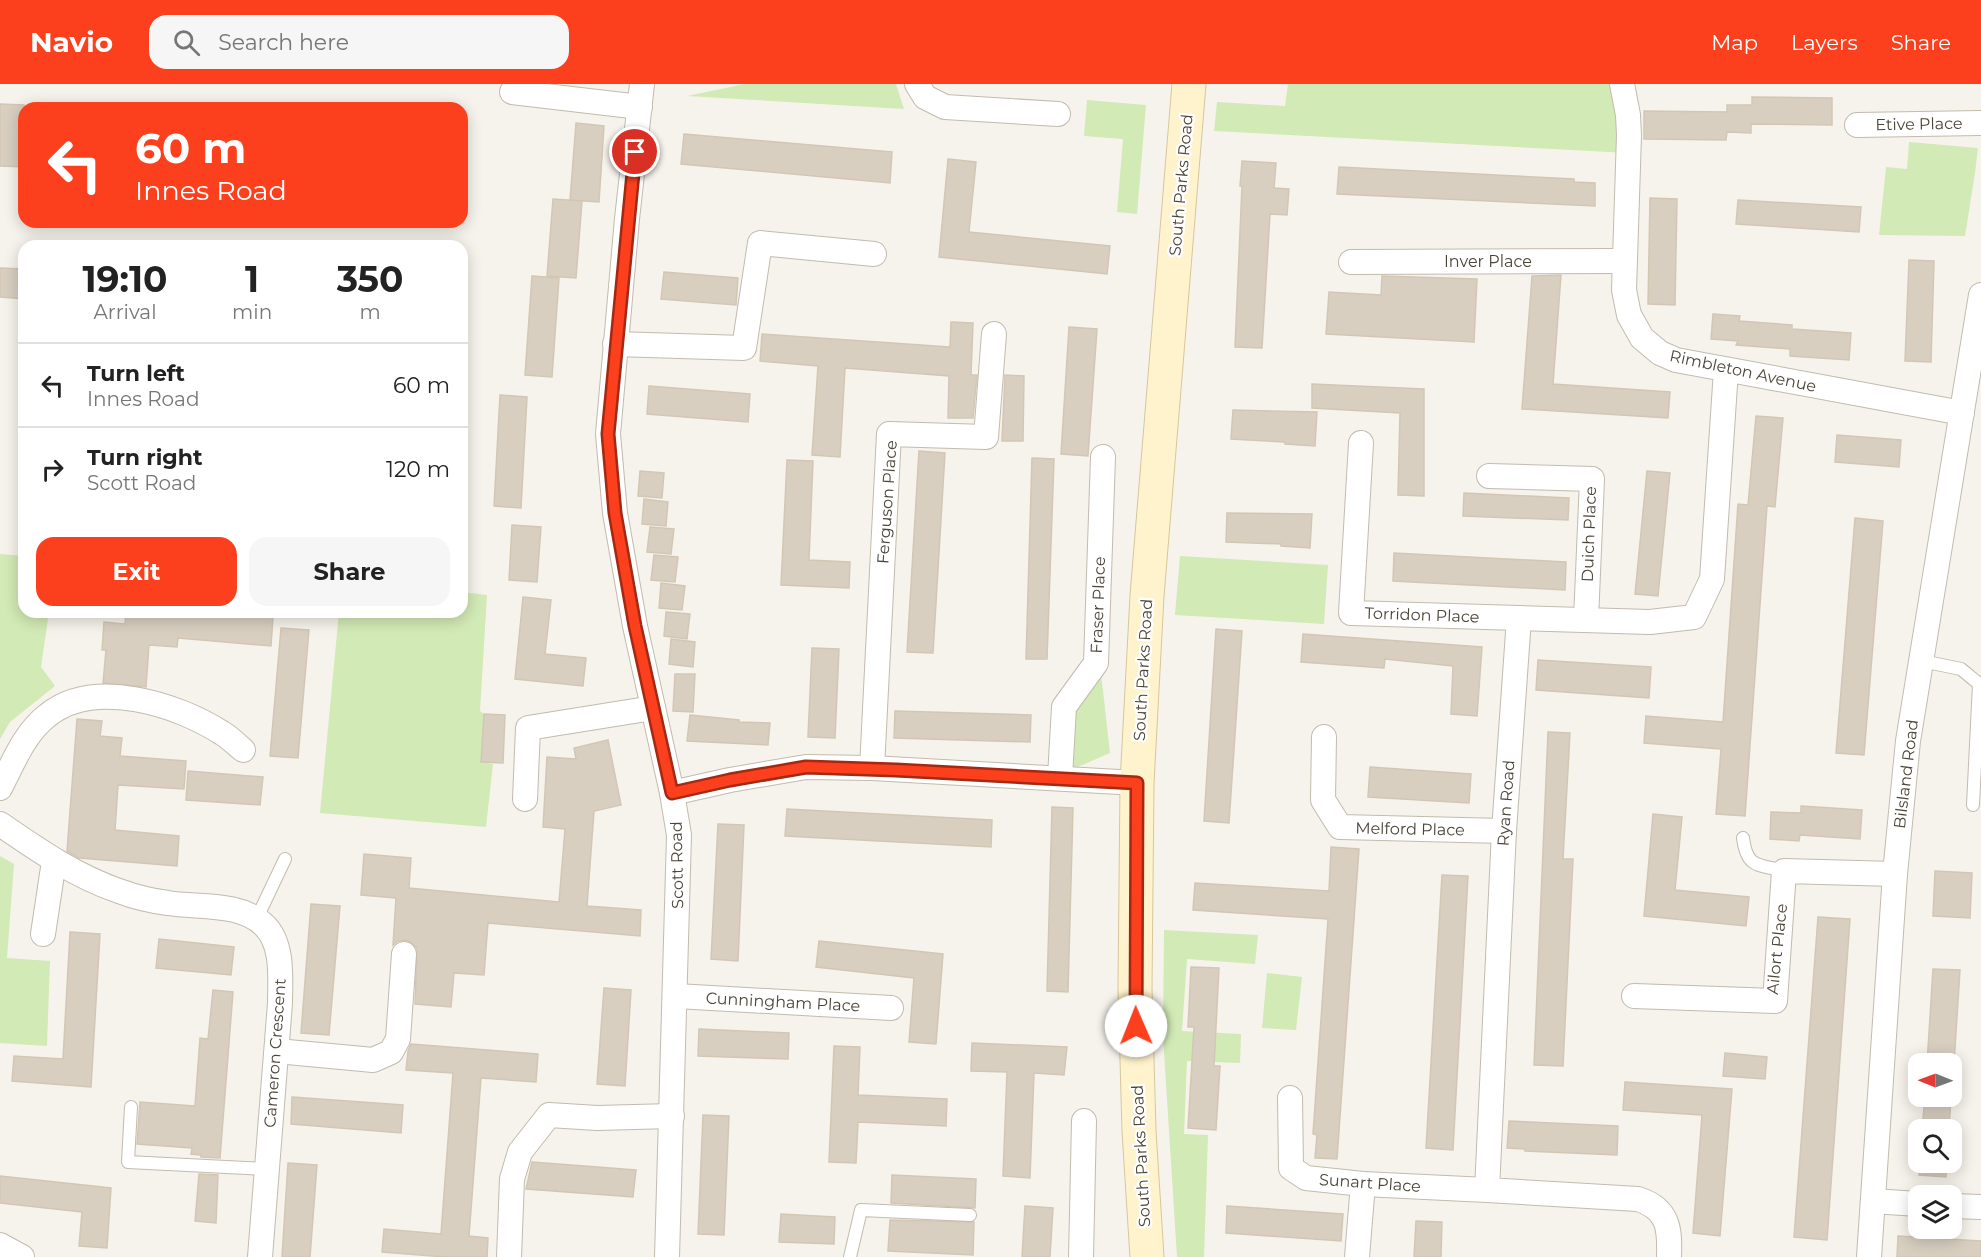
<!DOCTYPE html>
<style>
body{margin:0;font-family:Montserrat,sans-serif;background:#f6f6f6;color:#222;height:100vh;display:flex;flex-direction:column;font-size:22px;white-space:nowrap}
*{box-sizing:border-box;margin:0}
p{font-size:20px;color:#767676}
.icon{flex:none;width:33px;height:33px;fill:none;stroke:currentColor;stroke-width:2;stroke-linecap:round;stroke-linejoin:round}
.map{position:relative;flex:1;overflow:hidden}
.panel{position:absolute;left:18px;top:156px;width:450px;height:378px;display:flex;flex-direction:column;background:#fff;border-radius:18px;box-shadow:0 3px 15px #0003}
.panel>*{flex:none}
.hud{position:absolute;left:18px;top:18px;width:450px;height:126px;border-radius:18px;box-shadow:0 3px 15px #0003;background:#fc3f1d;color:#fff;overflow:hidden}
.needle{width:39px;rotate:271deg}
.controls{position:absolute;left:1908px;top:969px;display:grid;gap:12px}
.controls a{display:grid;place-items:center;width:54px;height:54px;border-radius:12px;background:#fff;box-shadow:0 3px 15px #0003;font-size:30px}
.pin{position:absolute;display:grid;place-items:center;width:51px;height:51px;color:#fff;margin:-26px;border:3px solid #fff;border-radius:50%;box-shadow:0 2px 6px #0007}
.me{position:absolute;width:66px;margin:-33px;rotate:359deg;stroke-linejoin:round;filter:drop-shadow(0 0 4px #0008)}
.turn{display:flex;align-items:center;gap:21px;height:126px;padding:0 18px;font-size:27px}
.turn .icon{width:78px;height:78px;stroke-width:2.5}
.turn b{display:block;font-size:42px;line-height:51px}
.eta{display:flex;justify-content:space-evenly;align-items:center;height:102px;text-align:center}
.eta b{font-size:36px;font-weight:700;line-height:42px}
.cta{display:flex;gap:12px;margin-top:auto;padding:12px 18px}
.cta a{flex:1;height:69px;border-radius:18px;background:#fc3f1d;color:#fff;font-size:24px;font-weight:700;line-height:69px;text-align:center}
.cta a+a{background:#f6f6f6;color:#222}
ul{padding:0;list-style:none}
li{display:flex;align-items:center;gap:18px;height:84px;padding:0 18px;border-top:2px solid #e0e0e0}
li div{flex:1}
li b{display:block;font-size:22px}
li em{font-style:normal}
header{display:flex;align-items:center;gap:36px;box-sizing:border-box;height:84px;padding:0 30px;background:#fc3f1d;color:#fff}
header strong{font-size:28px}
nav{display:flex;gap:33px;margin-inline-start:auto;font-size:21px}
.search{width:420px;height:54px;background:#f6f6f6;display:flex;align-items:center;gap:15px;box-sizing:border-box;padding:0 21px;border-radius:18px;color:#767676;font-size:22px}
.map>svg:first-child{display:block}
.green{fill:#d2eab5}
.building{fill:#d8cfc1;stroke:#d3c7b4;stroke-width:1.5}
.lines{fill:none;stroke-linecap:round;stroke-linejoin:round}
.lane-casing{stroke:#c2bbae;stroke-width:14}
.street-casing{stroke:#c2bbae;stroke-width:26}
.secondary-casing{stroke:#d6c79b;stroke-width:35}
.lane{stroke:#fff;stroke-width:12}
.street{stroke:#fff;stroke-width:24}
.secondary{stroke:#fff3cd;stroke-width:33}
.route-casing{stroke:#a42913;stroke-width:15}
.route{stroke:#fc3f1d;stroke-width:10}
.labels{text-anchor:middle;dominant-baseline:central;stroke-width:4.5;stroke-linejoin:round;paint-order:stroke}
.street-label{font-size:16px;fill:#4b4439;stroke:#fff}
</style>
<header>
<strong>Navio</strong>
<div class="search"><svg class="icon" aria-label="search" viewBox="0 0 24 24"><circle cx="10" cy="10" r="6"/><path d="M15 15l6 6"/></svg>Search here</div>
<nav><a>Map</a><a>Layers</a><a>Share</a></nav>
</header>
<div class="map">
<svg width="1981" height="1173" viewBox="0 0 1981 1173">
<rect width="100%" height="100%" fill="#f6f3ec"/>
<!-- green -->
<g class="green">
<path d="M745,0h151l8,25 -217,-13z"/>
<path d="M1288,0h334l6,69 -414,-22 3,-29 68,4z"/>
<path d="M1087,16l59,5 -9,109 -20,-2 6,-73 -39,-3z"/>
<path d="M1909,58l69,6 -3,25 -10,63 -86,-1 7,-68 21,2z"/>
<path d="M0,470l24,2v56h25l-8,55 14,19 -45,36 -10,17z"/>
<path d="M1180,472l148,9 -4,59 -149,-9z"/>
<path d="M462,508l25,3 -7,116 4,3 -3,48 12,2 -7,63 -166,-14 19,-201h123z"/>
<path d="M1101,589l9,80 -37,16 2,-62z"/>
<path d="M0,772l14,8 -7,94 43,3 -3,85 -47,-3z"/>
<path d="M1164,846l94,5 -3,29 -68,-5 -5,72 59,3 -1,29 -53,-2 -3,73 24,1 -4,122h-27l-14,-221z"/>
<path d="M1267,889l35,4 -6,53 -34,-2z"/>
</g>
<!-- building -->
<g class="building">
<path d="M1752,13l80,1v27l-81,-1v9l-24,-1 -1,8 -82,-1v-28l83,1v-7h25z"/>
<path d="M0,20l24,1v62l-24,-1z"/>
<path d="M576,39l28,3 -5,76 -29,-2z"/>
<path d="M684,50l208,18 -2,31 -209,-19z"/>
<path d="M948,75l28,3 -7,70 141,14 -3,28 -168,-17z"/>
<path d="M1242,77l34,2 -2,25 15,1 -2,26 -17,-1 -8,134 -27,-1 7,-161h-2z"/>
<path d="M1339,83l235,12v3l21,1v23l-258,-12z"/>
<path d="M1650,114l27,1 -2,106 -27,-1z"/>
<path d="M553,115l29,2 -6,77 -29,-2z"/>
<path d="M1738,116l123,7 -2,25 -123,-8z"/>
<path d="M1909,176l25,1 -3,101 -26,-1z"/>
<path d="M0,184l24,1v30l-24,-2z"/>
<path d="M664,188l74,6 -2,27 -75,-6z"/>
<path d="M1561,191l-8,109 117,8 -2,26 -146,-9 10,-133z"/>
<path d="M532,192l27,2 -7,99 -27,-2z"/>
<path d="M1382,192l95,3 -3,63 -148,-8 3,-42 52,3z"/>
<path d="M1713,230l27,2 -1,5 53,4v4l59,4 -2,27 -59,-4v-7l-54,-4 2,-4 -27,-2z"/>
<path d="M951,238l22,1 -2,52h6l-4,43h-25l1,-42 -104,-8 -5,89 -28,-2 6,-89 -58,-5 2,-27 188,13z"/>
<path d="M1069,243l28,2 -9,127 -27,-2z"/>
<path d="M1005,291l19,1 -1,65h-21z"/>
<path d="M1312,300l112,5v107l-26,-1 2,-82 -88,-5z"/>
<path d="M649,302l101,8 -2,28 -101,-8z"/>
<path d="M500,311l27,2 -6,111 -27,-2z"/>
<path d="M1233,326l84,2 -2,34 -30,-2v-2l-54,-3z"/>
<path d="M1756,332l27,2 -8,89 -8,-1 -22,310 -29,-2 5,-65 -77,-6 2,-27 77,6 15,-218 10,1z"/>
<path d="M1837,351l64,5 -2,27 -64,-5z"/>
<path d="M919,367l26,2 -12,200 -26,-1z"/>
<path d="M1032,374l22,1 -7,200h-21z"/>
<path d="M787,376l26,1 -4,99 41,2 -1,26 -68,-3z"/>
<path d="M640,387l24,2 -2,25 -24,-2z"/>
<path d="M1647,387l23,2 -12,123 -23,-2z"/>
<path d="M1464,409l105,5 -1,22 -105,-4z"/>
<path d="M644,415l24,3 -2,24 -24,-2z"/>
<path d="M1227,429l85,1 -2,34 -29,-2v-2l-55,-2z"/>
<path d="M1855,434l28,3 -19,234 -28,-2z"/>
<path d="M512,441l29,2 -4,55 -28,-2z"/>
<path d="M650,443l24,2 -3,25 -24,-2z"/>
<path d="M1394,469l172,9 -1,28 -172,-9z"/>
<path d="M654,471l24,2 -3,25 -24,-2z"/>
<path d="M661,499l24,3 -3,24 -23,-2z"/>
<path d="M523,513l28,3 -6,54 41,4 -3,28 -68,-7z"/>
<path d="M126,528l73,3v-3h10l64,5 -2,29 -93,-8 -1,9 -28,-2 -3,42 -43,-4 3,-33h-4l2,-28 21,2z"/>
<path d="M666,528l24,2 -3,25 -23,-3z"/>
<path d="M281,544l28,2 -11,128 -28,-2z"/>
<path d="M1216,545l26,2 -13,192 -25,-2z"/>
<path d="M1303,550l179,13 -5,69 -26,-2 2,-48 -68,-7 -1,9 -83,-6z"/>
<path d="M671,555l24,3 -2,25 -24,-3z"/>
<path d="M812,564l27,1 -4,89 -27,-1z"/>
<path d="M1538,576l113,7 -2,31 -113,-8z"/>
<path d="M675,590h20l-2,38 -20,-1z"/>
<path d="M895,627l136,4 -1,27 -136,-4z"/>
<path d="M484,630l21,1 -2,48 -22,-1z"/>
<path d="M690,631l49,5v2l31,1 -2,22 -81,-4z"/>
<path d="M77,635l25,2 -2,15 22,2 -2,18 66,5 -2,28 -66,-4 -3,45 64,6 -2,30 -98,-8 -12,-7z"/>
<path d="M1548,648l22,1 -7,126h10l-10,207 -29,-1z"/>
<path d="M608,656l13,65 -27,6 -7,95 54,4 -1,26 -152,-13 -4,52 -30,-2 -3,34 -36,-3 2,-56 -5,-5 -6,-3 -8,1 -5,4 3,-47 -35,-3 3,-41 47,4 -2,30 150,14 6,-73 -22,-2 4,-70 29,2 -2,-11z"/>
<path d="M1370,683l101,7 -2,29 -101,-6z"/>
<path d="M188,687l75,6 -3,28 -74,-5z"/>
<path d="M1801,722l61,4 -2,29 -60,-4 -1,6 -29,-2 1,-27 30,1z"/>
<path d="M1052,723l21,1 -5,184 -21,-1z"/>
<path d="M787,725l205,11 -1,27 -206,-11z"/>
<path d="M1653,730l29,3 -7,73 74,7 -3,29 -102,-10z"/>
<path d="M718,740l26,1 -6,136 -27,-2z"/>
<path d="M1331,763l28,2 -22,310 -22,-1 2,-23 -4,-1 15,-215 -135,-9 2,-27 134,8z"/>
<path d="M1935,787l37,2 -2,45 -37,-2z"/>
<path d="M1442,791l26,1 -15,274 -27,-2z"/>
<path d="M311,820l29,2 -11,129 -28,-2z"/>
<path d="M1818,833l32,2 -23,321 -33,-3z"/>
<path d="M70,848l30,2 -9,153 -79,-6 2,-25 49,3z"/>
<path d="M159,855l75,8 -3,28 -75,-7z"/>
<path d="M819,857l124,13 -7,90 -27,-2 5,-64 -98,-11z"/>
<path d="M1191,883l28,1 -5,98h6l-4,64 -28,-2 6,-101h-6z"/>
<path d="M1933,885l27,1 -8,125v-31h-25z"/>
<path d="M604,904l27,2 -6,96 -28,-2z"/>
<path d="M213,906l20,2 -13,166 -19,-1v-2l-10,-1 1,-6 -55,-4 3,-42 55,4 5,-68 8,1z"/>
<path d="M699,945l90,4 -1,26 -90,-3z"/>
<path d="M972,959l95,4 -3,28 -30,-2 -4,105 -27,-2 4,-104 -36,-1z"/>
<path d="M411,960l127,10 -2,28 -55,-4 -12,158 19,2 -1,19h-42l-63,-5 2,-23 57,5 12,-161 -47,-3 2,-19z"/>
<path d="M834,962l26,1 -2,48 89,4 -1,27 -88,-4 -2,41 -27,-1z"/>
<path d="M1725,969l42,4 -2,22 -42,-3z"/>
<path d="M1625,998l107,7 -12,147 -27,-3 9,-118 -79,-5z"/>
<path d="M1925,1012h26l-2,34h-27z"/>
<path d="M292,1013l111,8 -2,28 -110,-9z"/>
<path d="M703,1031l26,1 -5,119 -26,-1z"/>
<path d="M1509,1037l109,5 -1,29 -92,-4v-2l-18,-1z"/>
<path d="M532,1078l104,8 -3,27 -107,-8z"/>
<path d="M1920,1078h27l-1,15 -27,-2z"/>
<path d="M288,1079l29,2 -7,92h-28z"/>
<path d="M199,1090l19,1 -2,48 -21,-2z"/>
<path d="M892,1091l84,4 -1,29 -84,-5z"/>
<path d="M0,1092l111,12 -4,60 -28,-2 3,-34 -82,-9z"/>
<path d="M1025,1122l28,2 -3,49h-28z"/>
<path d="M1227,1122l116,8 -2,27 -115,-8z"/>
<path d="M781,1130l54,3 -1,27 -55,-2z"/>
<path d="M890,1136l84,2 -1,33 -85,-4z"/>
<path d="M1416,1137l26,1 -1,35h-27z"/>
<path d="M1898,1152l83,5v16h-84z"/>
</g>
<g class="lines">
<!-- lane casing -->
<g class="lane-casing">
<g id="lane">
<path d="M1922,577l39,8 18,15 -6,121"/>
<path d="M1743,754c4,31 15,26 41,33"/>
<path d="M257,834l28,-59"/>
<path d="M131,1023l-3,55 138,7"/>
<path d="M850,1173l11,-47 109,5"/>
</g>
</g>
<!-- street casing -->
<g class="street-casing">
<g id="street">
<path d="M642,0l-15,135 -19,215 7,79 20,113 37,167 7,42 -12,422"/>
<path d="M917,0l8,13 20,10 113,7"/>
<path d="M1622,0l6,31 1,20 -5,155 5,25 13,23 18,15 16,7 286,53"/>
<path d="M512,8l128,15"/>
<path d="M1857,41l124,-2"/>
<path d="M1351,178l273,-1"/>
<path d="M615,260l129,4 16,-105 114,11"/>
<path d="M1361,359l-10,170 168,5"/>
<path d="M1489,392l103,3 -6,141"/>
<path d="M1324,653l-1,63 17,27 164,4"/>
<path d="M872,684l17,-334 97,3 8,-103"/>
<path d="M1060,693l4,-70 32,-44 7,-206"/>
<path d="M0,704c13,-25 25,-56 48,-73 46,-37 129,-11 174,18 7,4 14,11 21,17"/>
<path d="M672,709l58,-13 76,-13 66,1 265,15"/>
<path d="M525,715l3,-71 125,-20"/>
<path d="M0,740c38,26 75,52 119,67 16,6 33,10 49,12 31,5 72,-1 96,22 20,19 16,54 16,78l-20,254"/>
<path d="M43,850l11,-73"/>
<path d="M676,912l215,12"/>
<path d="M1634,912l141,5 9,-130 111,3"/>
<path d="M277,967l96,9 18,-8 7,-13 6,-85"/>
<path d="M1290,1014l1,70 15,10 57,6 124,6"/>
<path d="M1873,1117l45,3"/>
<path d="M1952,1122l29,1"/>
<path d="M0,1161l22,12"/>
<path d="M509,1173l3,-78 8,-27 29,-37 48,3 75,-2"/>
<path d="M1081,1173l3,-136"/>
<path d="M1357,1173l6,-73"/>
<path d="M1669,1173c1,-28 0,-48 -31,-58l-151,-9 17,-359 15,-213 131,4 44,-5 18,-38 14,-209"/>
<path d="M1869,1173l26,-383 13,-133 73,-446"/>
</g>
</g>
<!-- secondary casing -->
<g class="secondary-casing">
<path id="secondary" d="M1147,1173l-8,-126 -4,-143 2,-205 10,-187 42,-512"/>
</g>
<!-- lane -->
<use href="#lane" class="lane"/>
<!-- street -->
<use href="#street" class="street"/>
<!-- secondary -->
<use href="#secondary" class="secondary"/>
</g>
<g class="lines">
<!-- route casing -->
<g class="route-casing">
<path id="route" d="M635,68l-27,282 7,79 20,113 37,167 58,-13 76,-13 90,3 241,13 -1,243"/>
</g>
<!-- route -->
<use href="#route" class="route"/>
</g>
<g class="labels">
<!-- street labels -->
<g class="street-label">
<text transform="translate(1919 40) rotate(-1)">Etive Place</text>
<text transform="translate(1181 101) rotate(-85)">South Parks Road</text>
<text x="1488" y="177">Inver Place</text>
<text transform="translate(1743 287) rotate(12)">Rimbleton Avenue</text>
<text transform="translate(887 418) rotate(-86)">Ferguson Place</text>
<text transform="translate(1589 450) rotate(-88)">Duich Place</text>
<text transform="translate(1098 521) rotate(-88)">Fraser Place</text>
<text transform="translate(1422 531) rotate(2)">Torridon Place</text>
<text transform="translate(1143 586) rotate(-87)">South Parks Road</text>
<text transform="translate(1906 690) rotate(-83)">Bilsland Road</text>
<text transform="translate(1506 719) rotate(-86)">Ryan Road</text>
<text transform="translate(1410 745) rotate(1)">Melford Place</text>
<text transform="translate(677 781) rotate(-91)">Scott Road</text>
<text transform="translate(1777 865) rotate(-84)">Ailort Place</text>
<text transform="translate(783 918) rotate(3)">Cunningham Place</text>
<text transform="translate(275 969) rotate(-86)">Cameron Crescent</text>
<text transform="translate(1141 1072) rotate(-93)">South Parks Road</text>
<text transform="translate(1370 1099) rotate(4)">Sunart Place</text>
</g>
</g>
</svg>
<div class="controls">
<a><svg class="needle" viewBox="-14 -14 28 28"><path d="M0-13l5 13h-10z" fill="#e53935"/><path d="M0 13l5-13h-10z" fill="#767676"/></svg></a>
<a><svg class="icon" aria-label="search" viewBox="0 0 24 24"><circle cx="10" cy="10" r="6"/><path d="M15 15l6 6"/></svg></a>
<a><svg class="icon" aria-label="layers" viewBox="0 0 24 24"><path d="M12 4l9 5-9 5-9-5zM3 14l9 5 9-5"/></svg></a>
</div>
<div class="pin" style="left:635px;top:68px;background:#d93025"><svg class="icon" aria-label="arrive" viewBox="0 0 24 24"><path d="M6 21V4h12l-3 4 3 4H6"/></svg></div>
<svg class="me" style="left:1136px;top:942px" viewBox="-20 -20 40 40"><circle r="19" fill="#fff"/><path d="M0-13L10 11 0 6-10 11z" fill="#fc3f1d"/></svg>
<div class="hud">
<div class="turn"><svg class="icon" aria-label="left" viewBox="0 0 24 24"><path d="M17 20v-9H6M10 6l-5 5 5 5"/></svg><div><b>60 m</b>Innes Road</div></div>
</div>
<section class="panel">
<div class="eta">
<div><b>19:10</b><p>Arrival</p></div>
<div><b>1</b><p>min</p></div>
<div><b>350</b><p>m</p></div>
</div>
<ul>
<li><svg class="icon" aria-label="left" viewBox="0 0 24 24"><path d="M17 20v-9H6M10 6l-5 5 5 5"/></svg><div><b>Turn left</b><p>Innes Road</p></div><em>60 m</em></li>
<li><svg class="icon" aria-label="right" viewBox="0 0 24 24"><path d="M7 20v-9h11M14 6l5 5-5 5"/></svg><div><b>Turn right</b><p>Scott Road</p></div><em>120 m</em></li>
</ul>
<div class="cta"><a>Exit</a><a>Share</a></div>
</section>
</div>
